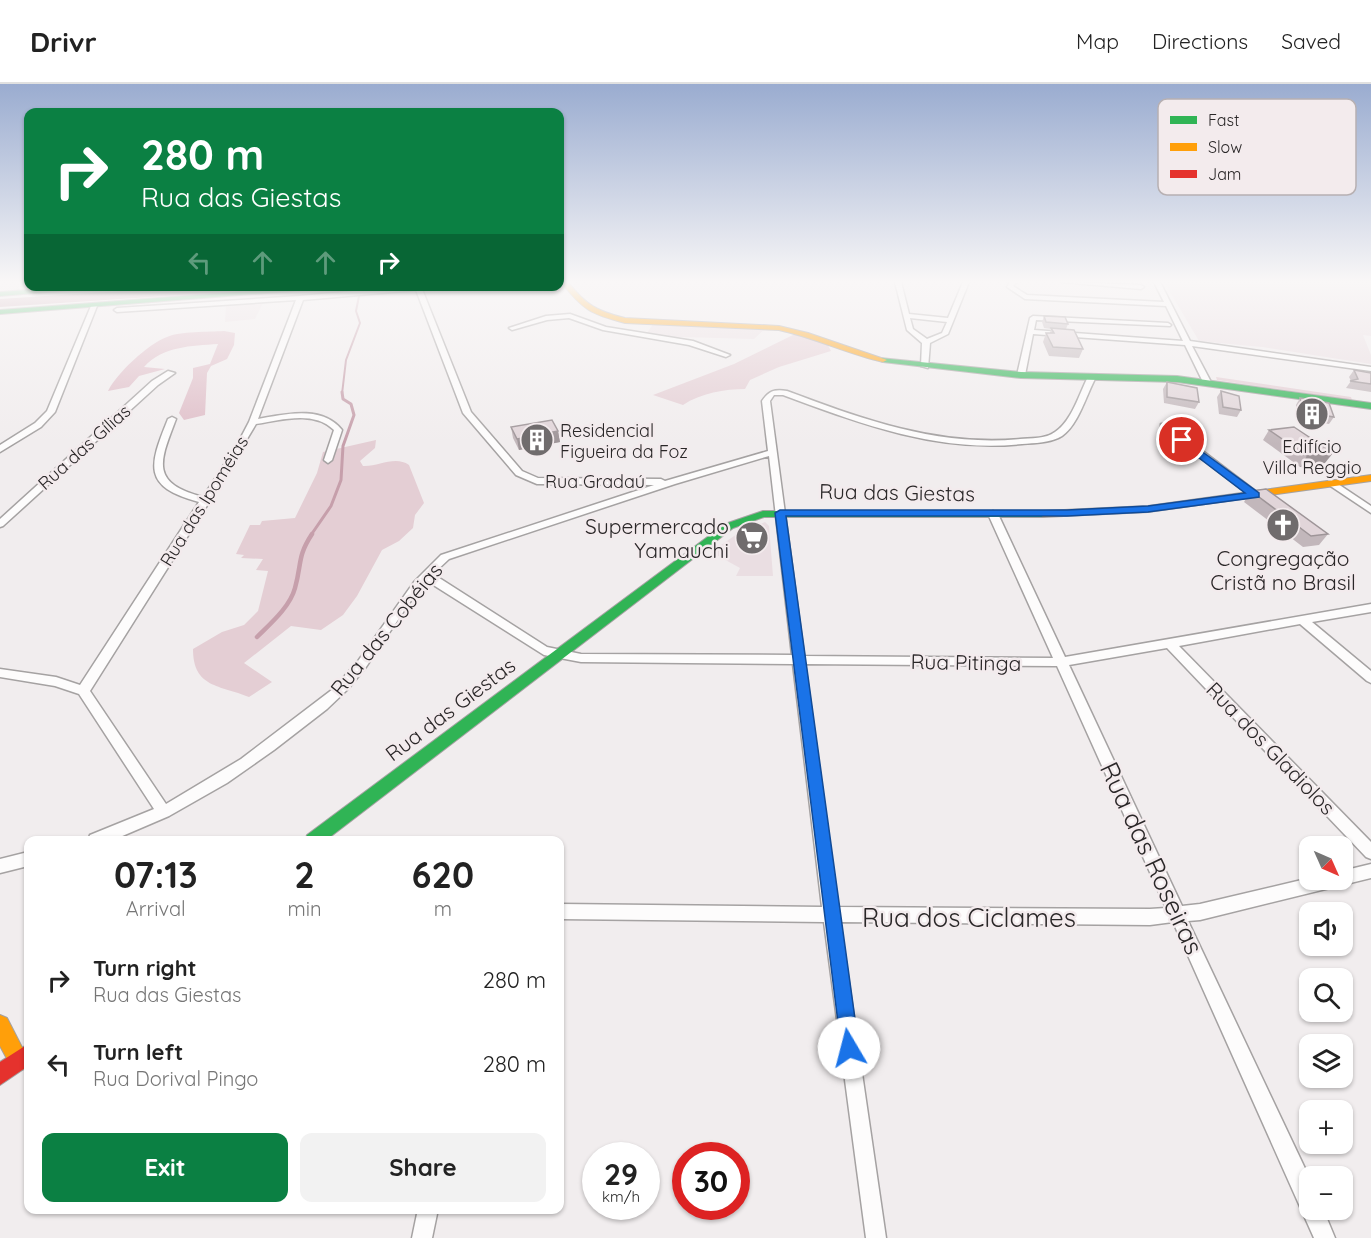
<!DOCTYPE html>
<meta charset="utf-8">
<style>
body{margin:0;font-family:Quicksand,sans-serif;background:#f2f2f2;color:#222;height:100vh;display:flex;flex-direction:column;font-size:22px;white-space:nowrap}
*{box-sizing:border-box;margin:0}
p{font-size:20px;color:#767676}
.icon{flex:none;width:33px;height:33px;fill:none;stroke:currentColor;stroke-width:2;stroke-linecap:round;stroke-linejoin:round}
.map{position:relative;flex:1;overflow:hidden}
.side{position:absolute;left:24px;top:752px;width:540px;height:378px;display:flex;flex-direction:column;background:#fff;border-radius:12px;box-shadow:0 2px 4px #0004}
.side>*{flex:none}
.top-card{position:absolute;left:24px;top:24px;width:540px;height:183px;border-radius:12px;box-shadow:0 2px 4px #0004;background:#0b8043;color:#fff;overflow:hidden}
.needle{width:39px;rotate:135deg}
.fabs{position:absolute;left:1299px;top:752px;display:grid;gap:12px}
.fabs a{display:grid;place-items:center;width:54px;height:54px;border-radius:12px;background:#fff;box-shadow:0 2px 4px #0004;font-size:30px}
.speed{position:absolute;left:582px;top:1058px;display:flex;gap:12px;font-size:30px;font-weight:700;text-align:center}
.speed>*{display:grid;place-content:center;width:78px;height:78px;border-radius:50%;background:#fff;box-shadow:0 2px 4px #0004;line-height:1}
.speed small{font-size:15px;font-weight:400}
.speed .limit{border:9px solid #d22;background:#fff;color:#111}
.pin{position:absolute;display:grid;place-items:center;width:51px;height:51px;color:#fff;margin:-26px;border:3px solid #fff;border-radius:50%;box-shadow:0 2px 6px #0007}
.me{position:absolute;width:66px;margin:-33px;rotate:352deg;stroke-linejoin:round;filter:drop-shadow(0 0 4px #0008)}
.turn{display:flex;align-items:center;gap:21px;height:126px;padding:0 18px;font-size:27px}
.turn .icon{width:78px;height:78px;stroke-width:2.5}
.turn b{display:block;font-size:42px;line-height:51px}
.lanes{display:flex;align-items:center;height:57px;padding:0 18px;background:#0003;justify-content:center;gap:30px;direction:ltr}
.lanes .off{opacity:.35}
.eta{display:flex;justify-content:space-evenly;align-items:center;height:102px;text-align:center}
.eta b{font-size:36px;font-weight:700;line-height:42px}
.cta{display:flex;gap:12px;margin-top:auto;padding:12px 18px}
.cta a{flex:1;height:69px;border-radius:12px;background:#0b8043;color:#fff;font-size:24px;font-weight:700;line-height:69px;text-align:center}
.cta a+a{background:#f2f2f2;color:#222}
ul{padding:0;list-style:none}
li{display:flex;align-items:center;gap:18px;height:84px;padding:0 18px}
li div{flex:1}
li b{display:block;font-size:22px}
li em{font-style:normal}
header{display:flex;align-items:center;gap:36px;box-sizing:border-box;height:84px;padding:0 30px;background:#fff;border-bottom:2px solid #e0e0e0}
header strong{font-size:28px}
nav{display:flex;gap:33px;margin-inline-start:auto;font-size:21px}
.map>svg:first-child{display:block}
.built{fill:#eadee2}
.green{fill:#e4ced4}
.forest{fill:#dfbec8}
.water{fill:#c69fab}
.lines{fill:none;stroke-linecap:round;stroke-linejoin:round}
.stream-far2{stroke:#c69fab;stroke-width:2}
.stream-far1{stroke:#c69fab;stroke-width:3}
.stream{stroke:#c69fab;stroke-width:4.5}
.street-casing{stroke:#a5a2a2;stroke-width:3}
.fast-casing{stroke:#a5a2a2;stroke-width:2}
.slow-casing{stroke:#a5a2a2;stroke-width:2}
.jam-casing{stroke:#a5a2a2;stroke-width:2}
.street{fill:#fdfcfc;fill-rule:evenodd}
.fast{fill:#30b455;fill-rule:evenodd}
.slow{fill:#ff9f0a;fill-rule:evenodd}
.jam{fill:#e5322d;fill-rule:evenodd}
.wall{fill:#c2b7bb}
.shaded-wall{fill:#9e9598}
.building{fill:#e1d5d9;stroke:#9e9598;stroke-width:1.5}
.route{fill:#1a73e8;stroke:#114b97;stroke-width:1.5}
.labels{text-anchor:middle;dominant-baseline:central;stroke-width:5;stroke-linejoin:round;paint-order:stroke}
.far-poi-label{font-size:18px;fill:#2a2728;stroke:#f3ebed;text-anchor:start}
.far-street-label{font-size:18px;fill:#2a2728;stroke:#f3ebed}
.street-label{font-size:21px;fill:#2a2728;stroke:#f3ebed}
.poi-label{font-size:21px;fill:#2a2728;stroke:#f3ebed;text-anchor:end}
.near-street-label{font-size:26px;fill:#2a2728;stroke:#f3ebed}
.key{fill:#f3ebed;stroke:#b7b0b2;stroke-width:1.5}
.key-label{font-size:16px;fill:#2a2728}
</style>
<header>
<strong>Drivr</strong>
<nav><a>Map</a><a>Directions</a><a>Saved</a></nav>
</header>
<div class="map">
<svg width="1371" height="1154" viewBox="0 0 1371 1154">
<rect width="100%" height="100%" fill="#f1edee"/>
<!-- built -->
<g class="built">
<path d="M1164,198h207v54l-8,-1 8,20v9l-109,-17 -63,-6z"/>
<path d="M263,219l-8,16 -30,3 1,-17z"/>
<path d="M653,240l113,4 -12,11 -109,-3z"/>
<path d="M765,438l4,4 4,50h-37l4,-8 -29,-16 26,-18z"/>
</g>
<!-- green -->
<g class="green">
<path d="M795,250l33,11 3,6 -52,16 -29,13 -5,9c-20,0 -44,4 -62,16l-30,-10 81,-31z"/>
<path d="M1216,293l135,20 1,3 -135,-20z"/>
<path d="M376,356l-1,8 -15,13 3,5c15,1 32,-11 46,-1l15,38 -9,12 -2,13 -14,13 -17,9 -25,46 -14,19 -22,15 -30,-4 -47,37 28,19 -23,15c-29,-12 -56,-9 -56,-48l29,-17 22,-7 14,-14 10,-40 -12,-1 7,-11 -22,-1 3,-3 -8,-1 14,-29h10l2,-4 33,-3 22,-45 6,-21z"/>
</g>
<!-- forest -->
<path class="forest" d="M224,247l11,2 -1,12 -7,14 -16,7 -4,7 -2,42 -21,5 -5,-7 14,-35v-10l17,-4 8,-20c-27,2 -55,2 -74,23l21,2 -26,7 -10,11 -21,4c9,-18 40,-47 59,-54 13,-6 42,-5 57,-6z"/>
<!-- water -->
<path class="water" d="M183,203h118l-301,20v-8z"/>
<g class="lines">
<!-- stream-far2 -->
<path class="stream-far2" d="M342,310l4,-34 14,-37 -4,-12 5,-25"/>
<!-- stream-far1 -->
<path class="stream-far1" d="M311,451l20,-29 10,-26 2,-34 11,-31 -3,-11 -8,-5 -1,-7"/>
<!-- stream -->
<path class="stream" d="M257,553c13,-13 33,-30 38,-49 7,-25 2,-31 17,-54"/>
<!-- street casing -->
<g class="street-casing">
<g id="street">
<path d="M895,198h6l8,32 39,4 15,-36h6l-21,52 -18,9 -2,25 -7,-2 1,-23 -15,-13zM910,234l37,4 -5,11 -15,6 -14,-10z"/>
<path d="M1010,198h7l-4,4 14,9 137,7 -10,-20h6l30,59 181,26v4l-179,-25 19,36 -4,2 -4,-2 -18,-37 -152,-11 -8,41 -4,2 -4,-2 13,-57 3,-2 135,7 3,2 -1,1 -134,-6 -2,10 149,11 -17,-35 -141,-7 -18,-12z"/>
<path d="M1061,198l80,3 3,2 -3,2z"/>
<path d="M409,202l19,1 -6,2 49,123 51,59 16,7 123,1 4,2 103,-30 -6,-50c7,-10 12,-12 25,-10 75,28 151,56 233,48 10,-1 26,0 35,-7 17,-11 24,-38 33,-55l7,-2 1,2c-10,18 -17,47 -34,59 -11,7 -28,7 -40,8 -84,9 -161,-20 -239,-49h-9l-4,6 34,255 249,2 -65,-144 5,-3 5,3 67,143 306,-53v8l-59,10 59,49v12l-4,-2 -67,-57 -121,22 192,196v17l-5,-2 -199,-209 -98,17 113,241 18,-2 110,-26 32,1v-8l29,-7v14l-171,42 -12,1 122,258v30h13l12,29h-21l-141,-316 -23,3 -310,-3 46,316h-20l-42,-316 -264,-3v-15l262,3 -29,-243 -212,-2 -37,-7 -117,-74 -17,21 -44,65 -18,22 -21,20 -53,41 -47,33 -58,33 -56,24h-25l2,-5 64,-26 -75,-115 -24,-8 -55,-9v-8l56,8 24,8 119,-183c-57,-15 -50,-36 -31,-83l4,-2 4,2c-16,42 -27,64 27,78l35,-54 11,-21 47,-122 -179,12 -3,-2 3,-2 183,-12zM416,206l47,123 53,62 21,9 117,1 -213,70 -27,27 -56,79 -25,28 -92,70 -75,45 -76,-113 118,-187 4,-3 -1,-2 45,-75c25,-4 58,-14 78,6l-10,30 4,3 4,-3 10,-30c-20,-25 -56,-16 -84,-11l45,-119zM769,372l23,199 -211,-1 -34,-7 -114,-73 16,-15 226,-75zM805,580l252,2 109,242 -16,1 -312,-2z"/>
<path d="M94,220l3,2 -42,106 -14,15 -41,25v-7l35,-22 12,-12 44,-105z"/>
<path d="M570,230l36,13 87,14 37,14 -4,2 -37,-12 -86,-15 -34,-12 -22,2 -35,10 -3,-2 37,-12z"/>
<path d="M168,287l7,2 -17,12 -155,141 -3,1v-8l152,-138z"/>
<path d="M1161,340h6l91,69v4h-6l-91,-69z"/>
<path d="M1332,396l39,26v7l-42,-28 -2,-2z"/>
<path d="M28,768v14l-28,7v-14z"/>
<path d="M418,1125h20l-6,29h-20z"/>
</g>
</g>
<!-- fast casing -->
<g class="fast-casing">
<g id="fast">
<path d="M79,202h41l-120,10v-4z"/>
<path d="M317,202h39l-356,28v-4z"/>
<path d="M880,274l141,14 156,4 194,27v6l-194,-27 -156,-4 -138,-16 -4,-2z"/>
<path d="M763,427h280l5,3 -5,3h-279l-31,11 -407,312h-21l2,-5 418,-311z"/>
</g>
</g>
<!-- slow casing -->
<g class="slow-casing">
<g id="slow">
<path d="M561,198h7c18,23 29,29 57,36l154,8 29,7 79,27 -4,2c-35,-8 -68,-24 -104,-32l-154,-7c-34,-9 -42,-13 -64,-41z"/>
<path d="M1371,391v6l-223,31 -105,5 -5,-3 5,-3 105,-5z"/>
<path d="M0,931l7,3 21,41 -2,9 -7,3 -7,-3 -12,-22z"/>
</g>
</g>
<!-- jam casing -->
<g class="jam-casing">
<path id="jam" d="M28,960v22l-28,19v-23z"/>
</g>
<!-- street -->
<use href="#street" class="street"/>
<!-- fast -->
<use href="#fast" class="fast"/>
<!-- slow -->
<use href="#slow" class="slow"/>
<!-- jam -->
<use href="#jam" class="jam"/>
</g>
<!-- wall -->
<g class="wall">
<path d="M1044,232l24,8 -2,5 17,20 -4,9 -30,-2 -6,-14 3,-9h4l1,-4 -7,-1 -2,-6z"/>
<path d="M1354,286l17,3v19l-25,-4 5,-7 -2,-4z"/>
<path d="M1167,298l32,20 -4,7 -31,-6 -1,-14z"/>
<path d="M1221,307l20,19 -4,7 -18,-3 -2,-17z"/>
<path d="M1300,314l34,19 -5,7 -30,-5 -3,-14z"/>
<path d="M511,343l47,4 2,11 -41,8 -6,-12z"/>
<path d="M1269,346l56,33 -25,4 -37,-27z"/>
<path d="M1251,407l77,43 -9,11 -16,2 -59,-45z"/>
</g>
<!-- shaded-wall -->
<g class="shaded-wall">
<path d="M558,347l2,11 -41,8 -2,-11z"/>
<path d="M1333,369l-8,10 -25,4 7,-11z"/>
</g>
<!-- building -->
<g class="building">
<path d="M1044,232l21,1 3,7 -22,-2z"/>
<path d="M1051,244l23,2 9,19 -30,-2 -7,-14h8z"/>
<path d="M1354,286l17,3v11l-21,-3 8,-2z"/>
<path d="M1167,298l30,6 2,14 -32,-5z"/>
<path d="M1221,307l18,5 2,14 -18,-3z"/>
<path d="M1300,314l29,5 5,14 -30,-5z"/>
<path d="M552,336l6,11 -41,8 -6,-12z"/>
<path d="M1294,343l39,26 -26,3 -38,-26z"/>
<path d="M1266,405l62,45 -17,2 -60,-45z"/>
</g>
<!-- sky -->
<linearGradient id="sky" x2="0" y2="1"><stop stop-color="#9aacd0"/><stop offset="0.55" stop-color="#f9f7f7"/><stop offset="1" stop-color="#f9f7f7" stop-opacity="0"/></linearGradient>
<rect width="1371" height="360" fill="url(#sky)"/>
<!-- route -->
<path class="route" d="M1182,353l77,56v4l-111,15 -81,4h-281l73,532 -3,7 -7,3 -7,-3 -67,-542 5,-3h287l81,-4 97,-13 -67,-51v-4z"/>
<!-- icons -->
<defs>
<g id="building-disc" transform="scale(1.725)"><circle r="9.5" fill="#706c6d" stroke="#f3ebed"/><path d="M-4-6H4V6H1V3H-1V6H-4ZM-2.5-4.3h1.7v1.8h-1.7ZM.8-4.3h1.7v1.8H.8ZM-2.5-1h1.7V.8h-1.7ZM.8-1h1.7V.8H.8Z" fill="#fff"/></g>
<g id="church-disc" transform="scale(1.725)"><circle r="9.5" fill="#706c6d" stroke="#f3ebed"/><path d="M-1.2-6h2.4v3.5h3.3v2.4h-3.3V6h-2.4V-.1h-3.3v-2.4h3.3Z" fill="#fff"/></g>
<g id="supermarket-disc" transform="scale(1.725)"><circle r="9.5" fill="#706c6d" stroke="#f3ebed"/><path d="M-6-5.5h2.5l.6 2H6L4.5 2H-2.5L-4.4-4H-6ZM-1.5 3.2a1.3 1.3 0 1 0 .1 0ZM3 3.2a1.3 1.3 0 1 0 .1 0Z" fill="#fff"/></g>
</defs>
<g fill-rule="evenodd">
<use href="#building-disc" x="1312" y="330"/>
<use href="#building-disc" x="537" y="356"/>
<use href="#church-disc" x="1283" y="441"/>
<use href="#supermarket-disc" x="752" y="454"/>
</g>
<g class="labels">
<!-- far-poi labels -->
<g class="far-poi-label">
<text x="560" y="346">Residencial<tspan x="560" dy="21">Figueira da Foz</tspan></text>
<text x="1312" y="362" text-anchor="middle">Edifício<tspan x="1312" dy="21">Villa Reggio</tspan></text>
</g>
<!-- far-street labels -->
<g class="far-street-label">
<text transform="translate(84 363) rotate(-42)">Rua das Gílias</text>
<text x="595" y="397">Rua Gradaú</text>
<text transform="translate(204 417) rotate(-58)">Rua das Ipoméias</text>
</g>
<!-- street labels -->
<g class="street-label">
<text transform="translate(897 408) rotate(1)">Rua das Giestas</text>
<text transform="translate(386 545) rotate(-51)">Rua das Cobéias</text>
<text transform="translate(966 578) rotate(1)">Rua Pitinga</text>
<text transform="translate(450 625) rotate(-37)">Rua das Giestas</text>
<text transform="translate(1271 664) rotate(46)">Rua dos Gladiolos</text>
</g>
<!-- poi labels -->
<g class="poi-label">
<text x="729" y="442">Supermercado<tspan x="729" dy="24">Yamauchi</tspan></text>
<text x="1283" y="474" text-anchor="middle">Congregação<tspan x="1283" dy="24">Cristã no Brasil</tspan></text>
</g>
<!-- near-street labels -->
<g class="near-street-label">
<text transform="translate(1152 774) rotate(65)">Rua das Roseiras</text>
<text x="969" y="833">Rua dos Ciclames</text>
</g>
</g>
<!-- legend -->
<rect x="1158" y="15" width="198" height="96" rx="9" class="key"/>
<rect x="1170" y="32" width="27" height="8" fill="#30b455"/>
<rect x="1170" y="59" width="27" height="8" fill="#ff9f0a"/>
<rect x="1170" y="86" width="27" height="8" fill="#e5322d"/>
<g class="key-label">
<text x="1208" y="42">Fast</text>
<text x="1208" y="69">Slow</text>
<text x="1208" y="96">Jam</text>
</g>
</svg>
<div class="fabs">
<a><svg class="needle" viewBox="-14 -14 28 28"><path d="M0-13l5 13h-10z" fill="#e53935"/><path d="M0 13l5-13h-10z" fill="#767676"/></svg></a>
<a><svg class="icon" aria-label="sound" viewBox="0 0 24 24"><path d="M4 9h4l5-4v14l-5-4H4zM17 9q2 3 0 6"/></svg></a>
<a><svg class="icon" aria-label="search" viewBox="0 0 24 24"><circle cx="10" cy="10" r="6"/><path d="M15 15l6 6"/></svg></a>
<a><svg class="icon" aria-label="layers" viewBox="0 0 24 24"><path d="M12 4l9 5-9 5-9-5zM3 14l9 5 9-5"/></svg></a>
<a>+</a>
<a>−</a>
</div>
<div class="speed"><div>29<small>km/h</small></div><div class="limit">30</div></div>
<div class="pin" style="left:1182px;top:356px;background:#d93025"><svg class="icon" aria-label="arrive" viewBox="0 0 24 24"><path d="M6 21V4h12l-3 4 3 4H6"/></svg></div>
<svg class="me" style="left:849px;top:964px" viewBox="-20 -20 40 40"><circle r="19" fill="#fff"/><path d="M0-13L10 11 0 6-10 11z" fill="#1a73e8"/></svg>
<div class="top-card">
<div class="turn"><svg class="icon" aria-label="right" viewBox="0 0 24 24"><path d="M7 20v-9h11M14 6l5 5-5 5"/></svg><div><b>280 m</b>Rua das Giestas</div></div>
<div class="lanes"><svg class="icon off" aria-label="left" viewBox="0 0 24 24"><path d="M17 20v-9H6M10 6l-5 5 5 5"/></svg><svg class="icon off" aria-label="ahead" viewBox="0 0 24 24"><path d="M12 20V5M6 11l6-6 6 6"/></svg><svg class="icon off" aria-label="ahead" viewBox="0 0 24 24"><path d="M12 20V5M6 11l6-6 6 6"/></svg><svg class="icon" aria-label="right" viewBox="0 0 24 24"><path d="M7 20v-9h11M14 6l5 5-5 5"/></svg></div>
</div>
<section class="side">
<div class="eta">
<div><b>07:13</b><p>Arrival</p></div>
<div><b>2</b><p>min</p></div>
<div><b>620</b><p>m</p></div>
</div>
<ul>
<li><svg class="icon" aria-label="right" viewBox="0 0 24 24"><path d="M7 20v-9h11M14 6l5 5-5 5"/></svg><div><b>Turn right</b><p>Rua das Giestas</p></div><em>280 m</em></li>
<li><svg class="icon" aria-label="left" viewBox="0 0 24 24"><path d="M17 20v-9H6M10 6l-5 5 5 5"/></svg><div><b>Turn left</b><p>Rua Dorival Pingo</p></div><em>280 m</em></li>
</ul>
<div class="cta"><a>Exit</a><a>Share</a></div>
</section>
</div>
